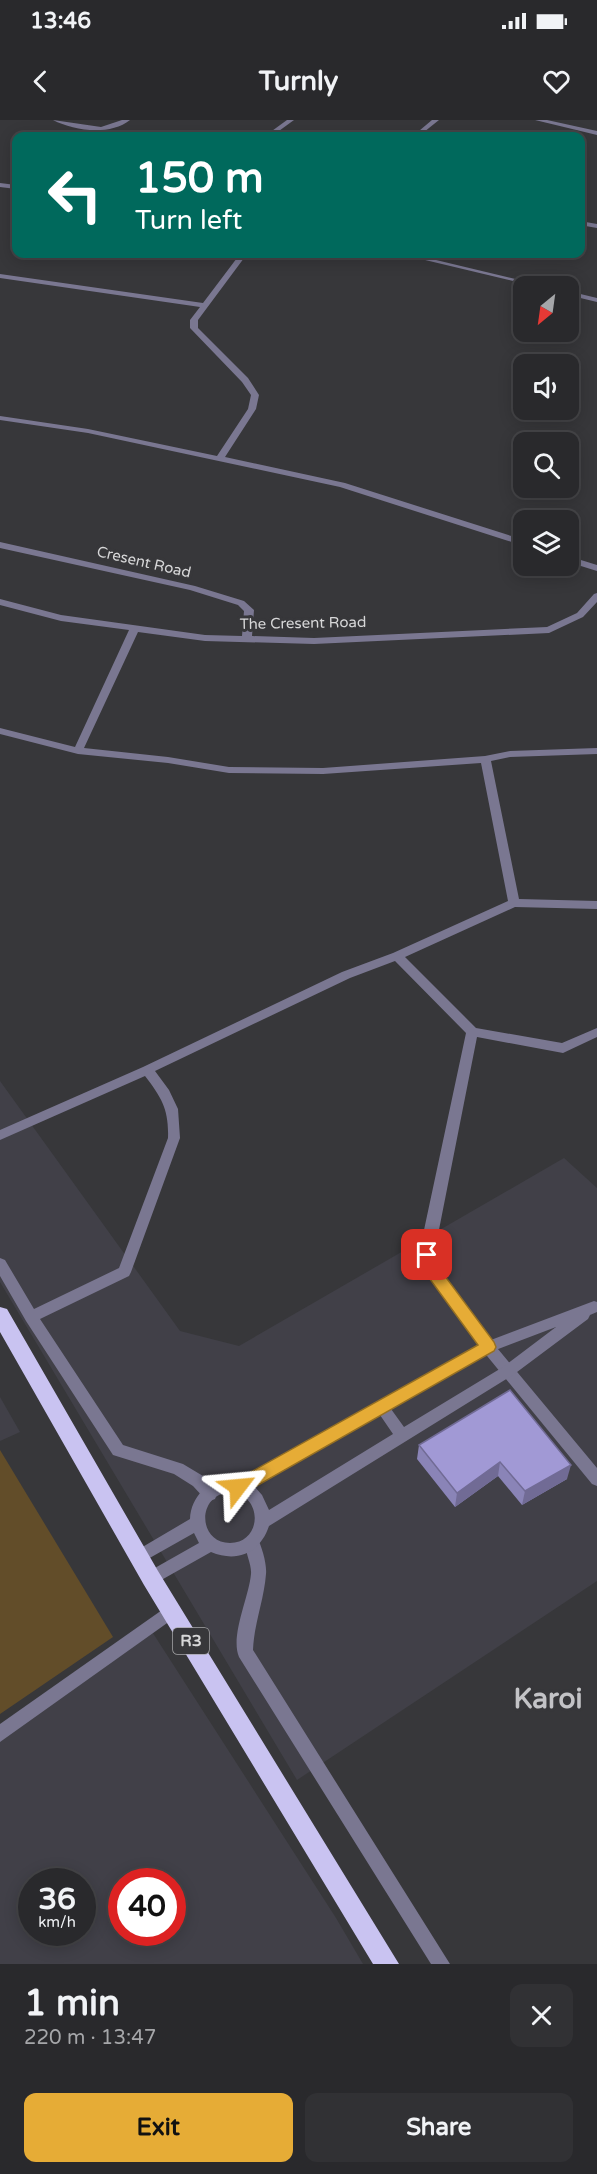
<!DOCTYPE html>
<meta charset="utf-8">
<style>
body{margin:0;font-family:"Varela Round",sans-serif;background:#313134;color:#f1f3f6;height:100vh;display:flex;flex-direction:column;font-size:22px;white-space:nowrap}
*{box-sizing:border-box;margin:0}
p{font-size:20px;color:#a5a6a9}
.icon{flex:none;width:33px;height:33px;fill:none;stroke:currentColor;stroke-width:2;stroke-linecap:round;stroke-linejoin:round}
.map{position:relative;height:1844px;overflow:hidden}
.drawer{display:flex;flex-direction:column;background:#29292c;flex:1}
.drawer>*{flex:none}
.guide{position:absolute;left:12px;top:12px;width:573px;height:126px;border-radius:12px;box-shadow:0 3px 15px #0003,0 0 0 2px #454548;background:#00695c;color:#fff;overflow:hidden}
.needle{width:39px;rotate:209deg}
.buttons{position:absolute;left:513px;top:156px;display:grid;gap:12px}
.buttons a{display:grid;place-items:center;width:66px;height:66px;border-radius:12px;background:#29292c;box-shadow:0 3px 15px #0003,0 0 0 2px #454548;font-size:30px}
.speed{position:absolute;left:18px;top:1748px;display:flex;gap:12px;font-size:30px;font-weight:700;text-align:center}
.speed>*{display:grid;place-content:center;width:78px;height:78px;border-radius:50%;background:#29292c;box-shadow:0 3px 15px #0003,0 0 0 2px #454548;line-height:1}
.speed small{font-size:15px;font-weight:400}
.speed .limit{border:9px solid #d22;background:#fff;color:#111}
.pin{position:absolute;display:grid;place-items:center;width:51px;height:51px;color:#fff;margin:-26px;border-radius:12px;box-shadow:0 3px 9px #0006}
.me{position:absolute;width:66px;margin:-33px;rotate:61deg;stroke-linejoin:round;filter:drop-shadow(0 0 4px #0008)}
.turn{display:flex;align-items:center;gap:21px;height:126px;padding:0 24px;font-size:27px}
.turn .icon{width:78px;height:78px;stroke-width:2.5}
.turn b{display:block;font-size:42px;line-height:51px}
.round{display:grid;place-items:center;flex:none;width:63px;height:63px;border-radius:12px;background:#313134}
.headline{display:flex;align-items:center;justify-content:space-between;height:102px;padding:0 24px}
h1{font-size:36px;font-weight:700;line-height:45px}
.primary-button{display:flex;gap:12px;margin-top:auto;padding:12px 24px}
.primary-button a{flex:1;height:69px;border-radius:12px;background:#e6ac36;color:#111;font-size:24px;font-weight:700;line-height:69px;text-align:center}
.primary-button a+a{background:#313134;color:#f1f3f6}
.status{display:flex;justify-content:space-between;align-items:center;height:42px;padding:0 30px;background:#29292c;direction:ltr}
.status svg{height:16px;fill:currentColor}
header{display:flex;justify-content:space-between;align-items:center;height:78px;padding:0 24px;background:#29292c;font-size:27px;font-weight:700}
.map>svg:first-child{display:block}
.built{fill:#414048;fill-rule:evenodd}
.green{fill:#624d29}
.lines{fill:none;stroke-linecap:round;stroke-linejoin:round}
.minor{fill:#7a7791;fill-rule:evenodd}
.tertiary{fill:#7a7791;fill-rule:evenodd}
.trunk{fill:#c9c3f1;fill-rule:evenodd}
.wall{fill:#8a84b7}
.shaded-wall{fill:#716b95}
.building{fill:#a199d5;stroke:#716b95;stroke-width:1.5}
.route{fill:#e6ac36;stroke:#967023;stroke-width:1.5}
.labels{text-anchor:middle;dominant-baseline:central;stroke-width:6;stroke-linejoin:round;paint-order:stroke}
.far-street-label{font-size:15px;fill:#d7d7d8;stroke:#37373a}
.shield{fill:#37373a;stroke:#a7a7a9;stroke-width:1.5}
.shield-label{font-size:16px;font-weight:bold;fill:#d7d7d8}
.near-district-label{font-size:28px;font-weight:bold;fill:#c3c3c6;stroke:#37373a}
</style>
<div class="status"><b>13:46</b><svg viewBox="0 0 49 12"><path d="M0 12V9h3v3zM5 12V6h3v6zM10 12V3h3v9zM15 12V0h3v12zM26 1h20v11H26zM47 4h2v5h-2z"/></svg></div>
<header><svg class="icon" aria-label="back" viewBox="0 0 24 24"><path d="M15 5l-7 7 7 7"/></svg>Turnly<svg class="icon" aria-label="heart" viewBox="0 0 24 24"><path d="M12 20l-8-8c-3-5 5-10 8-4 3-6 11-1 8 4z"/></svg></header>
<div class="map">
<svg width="597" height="1844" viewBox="0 0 597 1844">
<rect width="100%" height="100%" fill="#37373a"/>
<!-- built -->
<g class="built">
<path d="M0,961l180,250 59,15 325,-188 33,30v393l-300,199 -297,-498z"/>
<path d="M0,1277l20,35 -20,9z"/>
<path d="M149,1507l187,291 27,46h-363v-236zM32,1761h50v51h-50zM122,1761h50v51h-50z"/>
</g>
<!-- green -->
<path class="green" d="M0,1330l113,187 -113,77z"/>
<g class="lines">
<!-- minor -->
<g class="minor">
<path d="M53,0l48,7 21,-7h8c-20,16 -56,11 -77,0z"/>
<path d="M287,0h7l-22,16h-7z"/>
<path d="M432,0h7l-20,16h-6z"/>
<path d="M535,0h12l50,11v4z"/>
<path d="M0,63l16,2v4l-16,-2z"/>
<path d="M580,101l17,3v4l-17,-3z"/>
<path d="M240,134h7l-49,66v8l50,50 11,17 -3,14 -31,48 120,26 179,57v6l-184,-59 -252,-54 -88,-13v-4l88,13 129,27 31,-47 3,-14 -9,-13 -52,-54v-8l10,-13 -200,-29v-4l203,29z"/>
<path d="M400,134h11l134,32h-11z"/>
<path d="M568,171l29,7v4l-29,-7z"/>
<path d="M0,422l195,44 49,15 10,9 -2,26 62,2 233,-11 30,-14 17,-19 3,-1v9l-14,15 -34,16 -235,11 -109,-3 -67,-9 -54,116 84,9 61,10 94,1 162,-12 25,-5 87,-3v6l-87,3 -19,4 28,138 78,2v8l-82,-2 -110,50 71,71 86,15 35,-15v9l-34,16 -86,-16 -43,218 1,10 58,78 104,125v18l-5,-2 -109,-133 -59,-80 -4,-16 1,-11 45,-211 -71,-72 -45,17 -195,93 14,19 9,19 2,29 -49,134 -2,4 -89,43 83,126 60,19 20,12 14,18 -2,5 -5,2 -5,-2 -12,-13 -19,-12 -61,-19 -87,-134 -26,-45v-18l5,2 29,49 85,-41 49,-130c1,-28 -6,-40 -23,-62l-145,64v-10l143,-63 199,-95 51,-19 115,-52 -27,-138 -158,11 -94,-1 -61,-10 -90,-9 -78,-20v-6l75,19 54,-117 -68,-9 -61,-16v-6l61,16 144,20 37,1 2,-25 -6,-6 -48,-15 -190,-42z"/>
<path d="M568,436l29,9v6l-29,-9z"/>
<path d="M252,1415l5,2c5,10 10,27 9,37 -2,26 -12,50 -13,76l197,314h-19l-192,-307c-9,-21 10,-60 12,-83 1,-12 -9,-25 -4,-37z"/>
<path d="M172,1483l5,3 3,5 -3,5 -177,126v-18z"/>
</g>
<!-- tertiary -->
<path class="tertiary" d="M594,1181l3,1v10l-7,3 -2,4 -75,56 -244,151c-9,27 -32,37 -58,26l-55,31 -5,2 -5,-2 -3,-5 3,-5 53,-30 -5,-10 -55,31 -5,-2 -3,-5 3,-5 56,-33c1,-25 23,-44 48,-39l245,-137zM556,1207l-53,40 -99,60 -13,-18 102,-58zM380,1295l13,19 -124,76 -7,-15 -8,-9zM230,1372c34,3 32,51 0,51 -32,0 -34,-48 0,-51z"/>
<!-- trunk -->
<path class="trunk" d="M0,1187l7,2 151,262 241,393h-26l-229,-379 -144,-253z"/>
</g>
<!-- wall -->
<path class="wall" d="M510,1270l57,89 -45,26 -24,-29 -43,31 -38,-48 2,-14z"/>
<!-- shaded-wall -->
<g class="shaded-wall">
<path d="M500,1342l-2,14 -43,31 2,-14z"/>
<path d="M571,1345l-4,14 -45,26 3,-14z"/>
</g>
<!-- building -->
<path class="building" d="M510,1270l61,75 -46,26 -25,-29 -43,31 -38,-48z"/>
<!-- route -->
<path class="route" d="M427,1129l5,2 4,13 58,78 2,5 -2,4 -250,142 -6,2 -5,-2 -3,-6 3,-5 245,-137 -54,-74 -5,-16z"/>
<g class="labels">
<!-- far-street labels -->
<g class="far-street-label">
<text transform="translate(144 442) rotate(13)">Cresent Road</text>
<text transform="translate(303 503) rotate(-1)">The Cresent Road</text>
</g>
<!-- shield labels -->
<rect class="shield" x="173" y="1508" width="36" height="26" rx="4.5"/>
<g class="shield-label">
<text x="191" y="1521">R3</text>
</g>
<!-- near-district labels -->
<g class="near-district-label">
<text x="548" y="1579">Karoi</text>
</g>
</g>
</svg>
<div class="buttons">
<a><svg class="needle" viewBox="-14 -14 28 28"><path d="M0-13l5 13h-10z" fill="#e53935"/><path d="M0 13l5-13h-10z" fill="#a5a6a9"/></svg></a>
<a><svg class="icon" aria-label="sound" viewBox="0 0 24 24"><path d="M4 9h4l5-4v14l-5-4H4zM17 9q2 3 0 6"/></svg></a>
<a><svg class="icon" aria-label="search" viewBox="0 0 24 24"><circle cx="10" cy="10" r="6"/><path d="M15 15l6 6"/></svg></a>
<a><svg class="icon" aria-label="layers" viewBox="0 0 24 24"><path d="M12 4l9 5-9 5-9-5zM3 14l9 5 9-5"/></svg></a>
</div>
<div class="speed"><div>36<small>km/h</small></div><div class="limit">40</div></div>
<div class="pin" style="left:427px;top:1135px;background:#d93025"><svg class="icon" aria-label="arrive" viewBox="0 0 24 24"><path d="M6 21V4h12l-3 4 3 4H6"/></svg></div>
<svg class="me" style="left:238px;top:1367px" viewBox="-20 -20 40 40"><path d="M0-17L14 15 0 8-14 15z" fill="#e6ac36" stroke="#fff" stroke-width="4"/></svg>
<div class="guide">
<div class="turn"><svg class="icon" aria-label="left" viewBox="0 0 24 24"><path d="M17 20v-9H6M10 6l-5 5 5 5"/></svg><div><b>150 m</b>Turn left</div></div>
</div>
</div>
<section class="drawer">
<div class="headline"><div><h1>1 min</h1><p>220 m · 13:47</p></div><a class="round"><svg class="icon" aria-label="close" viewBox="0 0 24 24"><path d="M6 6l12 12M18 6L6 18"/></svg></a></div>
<div class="primary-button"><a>Exit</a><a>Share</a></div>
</section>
